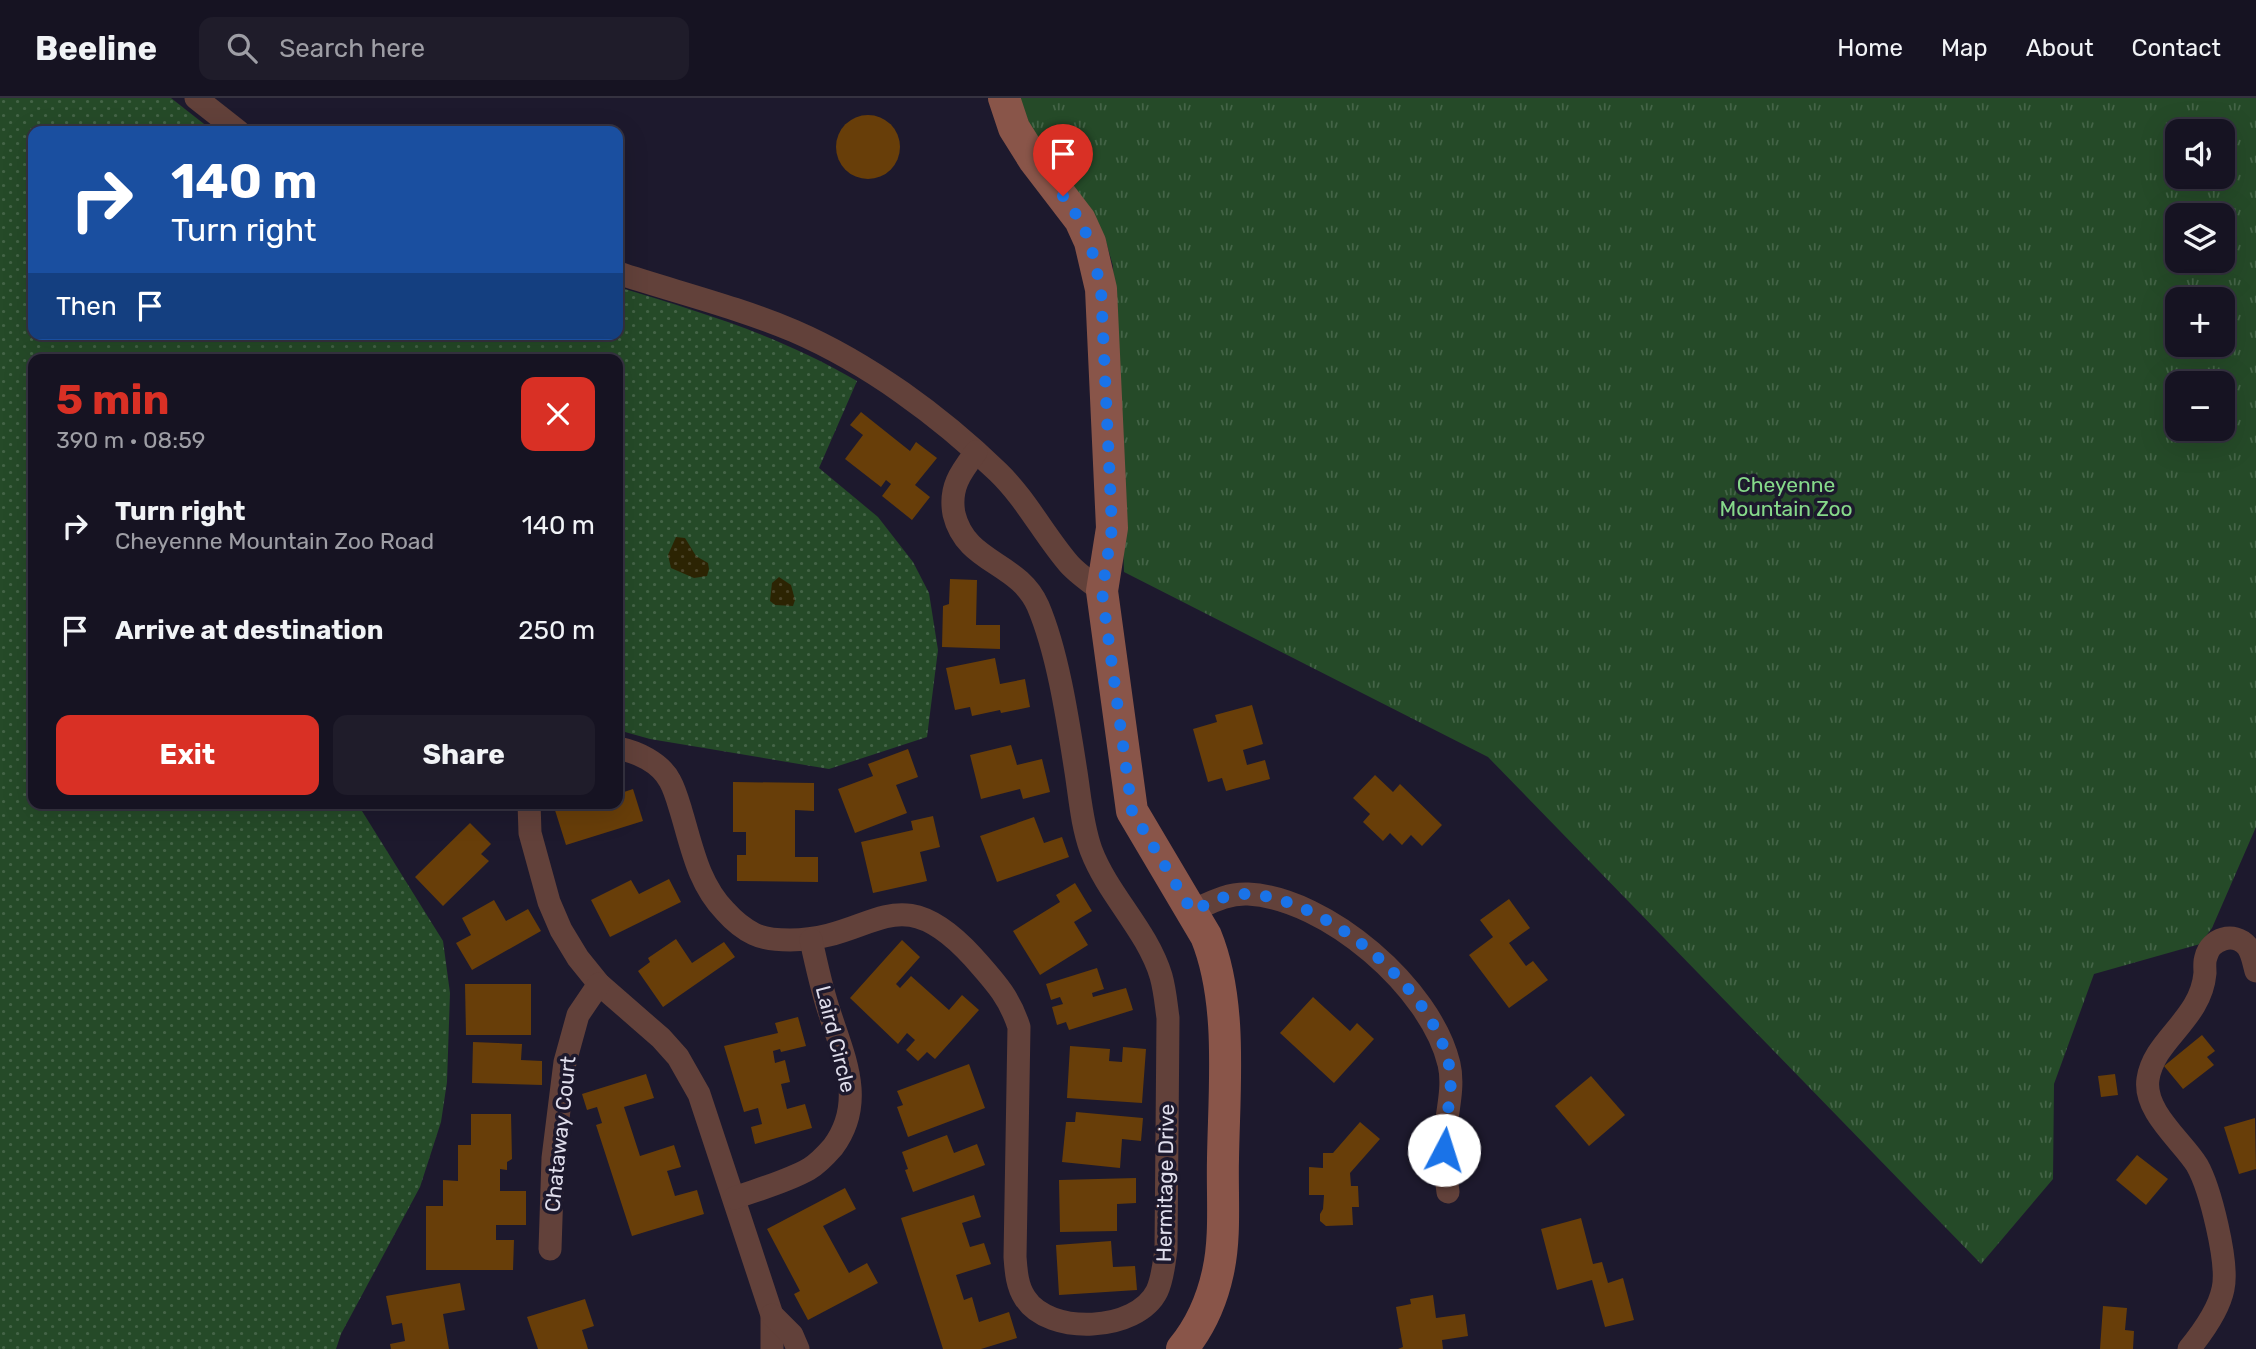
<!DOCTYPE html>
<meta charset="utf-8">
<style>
body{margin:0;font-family:Rubik,sans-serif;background:#1f1c2a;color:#f1f3f6;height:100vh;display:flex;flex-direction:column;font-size:26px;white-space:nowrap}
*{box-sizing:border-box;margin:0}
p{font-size:23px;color:#9e9ea5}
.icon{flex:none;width:38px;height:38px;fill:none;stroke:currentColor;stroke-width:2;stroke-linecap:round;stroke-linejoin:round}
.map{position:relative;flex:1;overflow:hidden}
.details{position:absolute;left:28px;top:256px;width:595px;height:455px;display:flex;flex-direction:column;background:#161322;border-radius:14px;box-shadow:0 7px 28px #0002,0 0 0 2px #353240}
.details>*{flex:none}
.top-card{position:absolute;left:28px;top:28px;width:595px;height:214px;border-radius:14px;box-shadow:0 7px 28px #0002,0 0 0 2px #353240;background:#1a4fa0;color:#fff;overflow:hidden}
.buttons{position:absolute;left:2165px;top:21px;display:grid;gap:14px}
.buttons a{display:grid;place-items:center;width:70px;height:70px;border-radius:14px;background:#161322;box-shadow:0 7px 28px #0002,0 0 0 2px #353240;font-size:35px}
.pin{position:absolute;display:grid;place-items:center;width:60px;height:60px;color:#fff;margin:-72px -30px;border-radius:50% 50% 50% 0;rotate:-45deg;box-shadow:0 0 7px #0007}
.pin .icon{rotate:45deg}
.me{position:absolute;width:77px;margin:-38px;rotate:5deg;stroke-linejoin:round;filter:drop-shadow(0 0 5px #0008)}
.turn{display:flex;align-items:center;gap:24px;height:147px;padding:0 28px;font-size:32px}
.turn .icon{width:91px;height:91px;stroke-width:2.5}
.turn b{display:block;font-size:49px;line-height:60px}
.then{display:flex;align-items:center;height:66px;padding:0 28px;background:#0003;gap:14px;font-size:26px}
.round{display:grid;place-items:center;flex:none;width:74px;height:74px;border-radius:14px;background:#1f1c2a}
.head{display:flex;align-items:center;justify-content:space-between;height:119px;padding:0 28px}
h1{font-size:42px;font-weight:700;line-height:52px;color:#d93025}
.cta{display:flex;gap:14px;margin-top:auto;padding:14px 28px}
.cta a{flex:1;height:80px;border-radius:14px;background:#d93025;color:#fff;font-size:28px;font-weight:700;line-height:80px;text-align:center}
.cta a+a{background:#1f1c2a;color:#f1f3f6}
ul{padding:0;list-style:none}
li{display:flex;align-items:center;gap:21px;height:105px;padding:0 28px}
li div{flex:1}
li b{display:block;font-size:26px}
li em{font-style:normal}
header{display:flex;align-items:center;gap:42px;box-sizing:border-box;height:98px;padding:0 35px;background:#161322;border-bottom:2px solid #353240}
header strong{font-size:33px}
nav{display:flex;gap:38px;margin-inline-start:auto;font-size:24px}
.search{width:490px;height:63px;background:#1f1c2a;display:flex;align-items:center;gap:18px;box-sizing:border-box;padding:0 24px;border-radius:14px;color:#9e9ea5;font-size:26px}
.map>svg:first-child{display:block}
.grass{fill:url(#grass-dots)}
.sand{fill:url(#sand-dots)}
.park{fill:url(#park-tufts);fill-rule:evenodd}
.building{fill:#683e09}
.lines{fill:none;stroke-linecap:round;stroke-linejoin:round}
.street{stroke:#62413a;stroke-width:23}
.secondary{stroke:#895549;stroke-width:32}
.route{stroke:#1a73e8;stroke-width:12;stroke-dasharray:0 21.6}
.labels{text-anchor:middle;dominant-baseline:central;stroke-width:7;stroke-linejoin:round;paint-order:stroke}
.park-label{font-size:21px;fill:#86d98a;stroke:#1d192d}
.street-label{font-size:21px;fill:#dfddeb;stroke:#1d192d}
</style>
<header>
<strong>Beeline</strong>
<div class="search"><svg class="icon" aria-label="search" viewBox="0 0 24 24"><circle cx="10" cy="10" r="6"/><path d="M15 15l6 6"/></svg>Search here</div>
<nav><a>Home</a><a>Map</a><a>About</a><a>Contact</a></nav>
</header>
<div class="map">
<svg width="2256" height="1251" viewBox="0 0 2256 1251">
<defs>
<pattern id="grass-dots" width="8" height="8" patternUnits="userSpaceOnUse" patternTransform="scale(1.75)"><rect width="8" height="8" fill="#254a28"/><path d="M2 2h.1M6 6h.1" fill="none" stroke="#446447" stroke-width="1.8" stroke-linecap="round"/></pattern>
<pattern id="sand-dots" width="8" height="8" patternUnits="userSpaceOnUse" patternTransform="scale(1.75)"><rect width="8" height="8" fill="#2c2403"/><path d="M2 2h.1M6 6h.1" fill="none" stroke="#4a4328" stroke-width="1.8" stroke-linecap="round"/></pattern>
<pattern id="park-tufts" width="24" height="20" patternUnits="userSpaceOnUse" patternTransform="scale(1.75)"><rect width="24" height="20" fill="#254a28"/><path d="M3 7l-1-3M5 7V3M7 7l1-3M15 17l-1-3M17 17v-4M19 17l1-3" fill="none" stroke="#446447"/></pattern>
</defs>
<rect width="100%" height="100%" fill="#1d192d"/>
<!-- grass -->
<path class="grass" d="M0,0h171l42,33h-180v203h585v-47c86,26 160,48 239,94l-38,87 59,49 35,45 16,31 9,57 -11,87 -98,32 -179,-30 -32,-9v-371h-585v444h324l86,138 7,52 -3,89 -6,40 -21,65 -79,147 -5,15h-336z"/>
<!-- sand -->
<g class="sand">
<path d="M676,439l9,1 11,18 12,7 1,6 -2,7 -13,2 -23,-10 -3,-13z"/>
<path d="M779,479l12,8 4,15 -2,6 -18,-1 -5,-4 2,-18z"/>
</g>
<!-- park -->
<path class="park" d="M1018,0h1238v729l-44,101 -12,16 -106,30 -40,110 -1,95 -72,85 -493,-507 -364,-185 -11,-306 -8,-28 -67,-94zM2177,33h45v46h-45zM2177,117h45v46h-45zM2177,201h45v46h-45zM2177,285h45v46h-45z"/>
<!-- building -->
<g class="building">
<circle cx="868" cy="49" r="32"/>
<path d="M861,314l49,39 6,-9 21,16 -22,27 15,12 -18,23 -30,-24 9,-12 -5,-4 -5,7 -36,-28 18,-24 -13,-10z"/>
<path d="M950,481l27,1 -1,45h24v24l-58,-2 1,-41 6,-2z"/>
<path d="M995,560l5,26 25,-5 5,28 -29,6 -1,-3 -28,6 -2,-9 -15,3 -9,-42z"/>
<path d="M1252,607l11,39 -20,6 4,15 18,-5 5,19 -44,12 -4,-13 -14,4 -15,-53 24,-7 -2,-7z"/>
<path d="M1011,647l6,20 25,-6 8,33 -27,7 -3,-10 -39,10 -11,-44z"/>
<path d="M908,651l10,28 -22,8 11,28 -52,20 -17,-44 35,-13 -5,-12z"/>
<path d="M1375,677l18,17 7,-8 42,41 -20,21 -11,-11 -9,10 -12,-12 -7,8 -20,-19 7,-8 -17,-16z"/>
<path d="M733,684l81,1v28l-19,-1v47h23v25l-81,-1v-26h9v-23h-13z"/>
<path d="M633,691l10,32 -77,24 -12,-38 11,-4h53v-9z"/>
<path d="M933,718l7,31 -20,5 7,29 -54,12 -12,-51 52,-12 -2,-9z"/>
<path d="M1034,719l10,26 18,-6 7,20 -72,25 -17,-46z"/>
<path d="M470,725l21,21 -10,10 8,7 -46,45 -28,-29z"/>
<path d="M669,781l12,23 -71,35 -19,-37 40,-20 8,14z"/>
<path d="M1075,785l17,28 -18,11 14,23 -48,30 -27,-44 47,-29 -4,-7z"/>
<path d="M1509,801l21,29 -21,15 17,23 7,-5 15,19 -39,28 -40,-53 24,-18 -13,-17z"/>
<path d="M494,802l12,21 22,-12 13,22 -69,39 -16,-27 15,-8 -9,-17z"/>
<path d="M676,841l16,24 32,-21 11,15 -72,50 -25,-36 12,-9 -2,-4z"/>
<path d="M902,842l18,17 -24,27 4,4 11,-12 38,34 13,-15 17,15 -44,49 -8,-7 -9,9 -12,-11 9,-10 -8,-7 -9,11 -48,-46z"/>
<path d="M1097,870l7,21 -12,4 1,4 33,-9 7,22 -64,20 -3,-8 -9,3 -5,-18 11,-3 -3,-7 -9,3 -5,-16z"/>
<path d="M465,886h66v51h-65z"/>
<path d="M1313,899l37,34 7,-8 17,16 -40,44 -54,-50z"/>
<path d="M798,919l8,29 -25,6 -1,-3 -7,2 2,12 10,-3 5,22 -9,2 6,25 18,-5 7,24 -57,16 -4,-17 11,-3 -4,-16 -14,4 -20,-66 54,-13 -3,-10z"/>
<path d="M2202,937l13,16 -8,6 7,8 -31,24 -19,-23z"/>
<path d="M473,944l49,2 -1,16 21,1v24l-70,-2z"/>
<path d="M1070,948l40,3 -1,12 13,1 1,-15 23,2 -4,54 -75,-5z"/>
<path d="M969,966l16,44 -77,29 -11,-30 6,-2 -6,-14z"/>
<path d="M646,976l8,24 -30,9 16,49 34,-11 7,22 -14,4 8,25 22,-6 7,24 -72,22 -36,-111 6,-2 -5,-16 -10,3 -5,-16z"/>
<path d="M2115,976l3,21 -17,2 -3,-21z"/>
<path d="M1591,978l34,39 -36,31 -34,-40z"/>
<path d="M1076,1014l67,6 -2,23 -19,-2 -2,29 -58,-6 4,-40h9z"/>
<path d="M471,1016h40l1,45 -5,3v8l-7,-1v22h26v34h-30v15h18l-1,30h-87v-64h17v-26l15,1v-36h13z"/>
<path d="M2255,1020l1,51 -17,5 -15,-47z"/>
<path d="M1360,1024l20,17 -30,34 1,13h7l1,21h-7l1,18 -27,1 -6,-5v-7l3,-5 1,-14h-15v-28l14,1v-15h10z"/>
<path d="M947,1037l7,18 23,-9 8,21 -72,27 -8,-22 3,-1 -6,-17z"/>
<path d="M2137,1057l31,24 -22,26 -30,-25z"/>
<path d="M1136,1080v25l-19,1v27l-57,1 -1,-52z"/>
<path d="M845,1090l11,21 -33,17 26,47 18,-10 11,20 -70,37 -14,-26 6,-3 -33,-62z"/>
<path d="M974,1097l7,22 -19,6 8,24 14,-4 7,21 -35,11 8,25 8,-3 7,25 30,-10 8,26 -36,11h-38l-42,-131z"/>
<path d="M1581,1120l12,46 9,-2 6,21 15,-5 11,42 -29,7 -13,-47 -35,10 -16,-61z"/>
<path d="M1111,1143l2,26 22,-1 2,24 -78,5 -3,-50z"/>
<path d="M460,1185l5,27 -22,4 6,35h-58l-1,-5 15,-3 -3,-18 -10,2 -6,-29z"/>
<path d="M1433,1197l3,23 29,-4 3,22 -26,4 1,9h-45l5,-2 -7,-40 15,-3 -1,-5z"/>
<path d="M585,1201l9,27 -12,4 6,19h-50l-11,-32z"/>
<path d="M2103,1208l24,2 -2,22 9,1 -1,18h-33z"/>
</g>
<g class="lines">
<!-- street -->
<g class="street">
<path d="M196,0l42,33"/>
<path d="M618,175c58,19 119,34 176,58 74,32 146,85 204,141 28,27 46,63 71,92 9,10 22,19 33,27"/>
<path d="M618,650c19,4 42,14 52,33 5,9 8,20 11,30 11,36 17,72 44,100 8,9 17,17 29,23 10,5 24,6 36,6 84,0 106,-67 183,17 21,24 36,39 46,70l-4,230c1,14 2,29 10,41 24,38 112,34 132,-7 6,-13 7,-28 9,-42l2,-231c-2,-14 -3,-28 -7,-42 -14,-46 -53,-81 -70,-126 -9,-25 -11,-52 -15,-78 -8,-51 -18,-119 -38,-166 -20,-45 -72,-42 -84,-92 -5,-27 7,-42 22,-62"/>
<path d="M529,705l1,30 19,69 12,28 17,28 21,26 62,54 17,19 21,37 73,221v34"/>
<path d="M1192,813c18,-8 35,-18 56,-17 79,4 183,94 201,170 6,25 -4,55 -5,80 -1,16 2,32 4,48"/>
<path d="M734,1100c25,-9 52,-16 75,-29 10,-6 17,-14 24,-22 34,-46 10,-91 -5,-139 -7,-22 -12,-45 -17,-68"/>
<path d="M550,1151l3,-91 12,-96 13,-47 21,-31"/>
<path d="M772,1217l20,20 6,14"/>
<path d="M2189,1251c13,-16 30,-40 34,-60 6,-26 -13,-101 -26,-124 -15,-24 -54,-54 -49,-86 6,-40 53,-59 57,-106 0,-5 -1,-11 1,-16 4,-18 28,-26 41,-11 5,6 7,18 9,25"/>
</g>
<!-- secondary -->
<path class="secondary" d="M1004,0l10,30 20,32 46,60 10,22 11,47 11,239 -10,63 30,220 74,125c27,66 18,153 17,223 -1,37 3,77 -5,113 -6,28 -18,55 -36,77"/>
</g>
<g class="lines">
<!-- route -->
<path class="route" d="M1063,98l17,24 10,22 11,47 11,239 -10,64 30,219 60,100c18,-8 35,-18 56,-17 78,4 185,94 201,171 6,27 -6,58 -5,85"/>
</g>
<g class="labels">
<!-- park labels -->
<g class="park-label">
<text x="1786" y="386">Cheyenne<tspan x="1786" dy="24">Mountain Zoo</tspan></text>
</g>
<!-- street labels -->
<g class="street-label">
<text transform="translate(836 941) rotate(76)">Laird Circle</text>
<text transform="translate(560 1036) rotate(-84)">Chataway Court</text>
<text transform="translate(1165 1085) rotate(-89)">Hermitage Drive</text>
</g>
</g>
</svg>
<div class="buttons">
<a><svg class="icon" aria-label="sound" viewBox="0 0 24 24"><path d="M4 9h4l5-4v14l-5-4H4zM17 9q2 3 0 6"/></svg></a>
<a><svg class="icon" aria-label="layers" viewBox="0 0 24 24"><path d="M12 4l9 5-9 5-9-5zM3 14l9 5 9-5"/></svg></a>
<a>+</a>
<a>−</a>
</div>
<div class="pin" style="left:1063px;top:98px;background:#d93025"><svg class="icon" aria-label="arrive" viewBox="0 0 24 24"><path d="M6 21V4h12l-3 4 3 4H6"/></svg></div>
<svg class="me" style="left:1444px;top:1052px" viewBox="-20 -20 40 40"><circle r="19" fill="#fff"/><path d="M0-13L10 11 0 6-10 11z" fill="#1a73e8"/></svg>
<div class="top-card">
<div class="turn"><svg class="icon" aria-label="right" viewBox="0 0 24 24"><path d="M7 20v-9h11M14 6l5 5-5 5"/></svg><div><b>140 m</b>Turn right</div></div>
<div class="then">Then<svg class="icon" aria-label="arrive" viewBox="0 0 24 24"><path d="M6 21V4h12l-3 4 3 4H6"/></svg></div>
</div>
<section class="details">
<div class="head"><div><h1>5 min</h1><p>390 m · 08:59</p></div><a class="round" style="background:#d93025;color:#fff"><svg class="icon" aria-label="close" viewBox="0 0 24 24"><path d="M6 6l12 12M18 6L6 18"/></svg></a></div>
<ul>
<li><svg class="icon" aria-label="right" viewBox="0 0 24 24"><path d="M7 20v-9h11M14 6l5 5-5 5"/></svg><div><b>Turn right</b><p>Cheyenne Mountain Zoo Road</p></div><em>140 m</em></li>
<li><svg class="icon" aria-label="arrive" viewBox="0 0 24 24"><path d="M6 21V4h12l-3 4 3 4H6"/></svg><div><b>Arrive at destination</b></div><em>250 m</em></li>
</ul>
<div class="cta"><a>Exit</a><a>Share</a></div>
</section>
</div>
